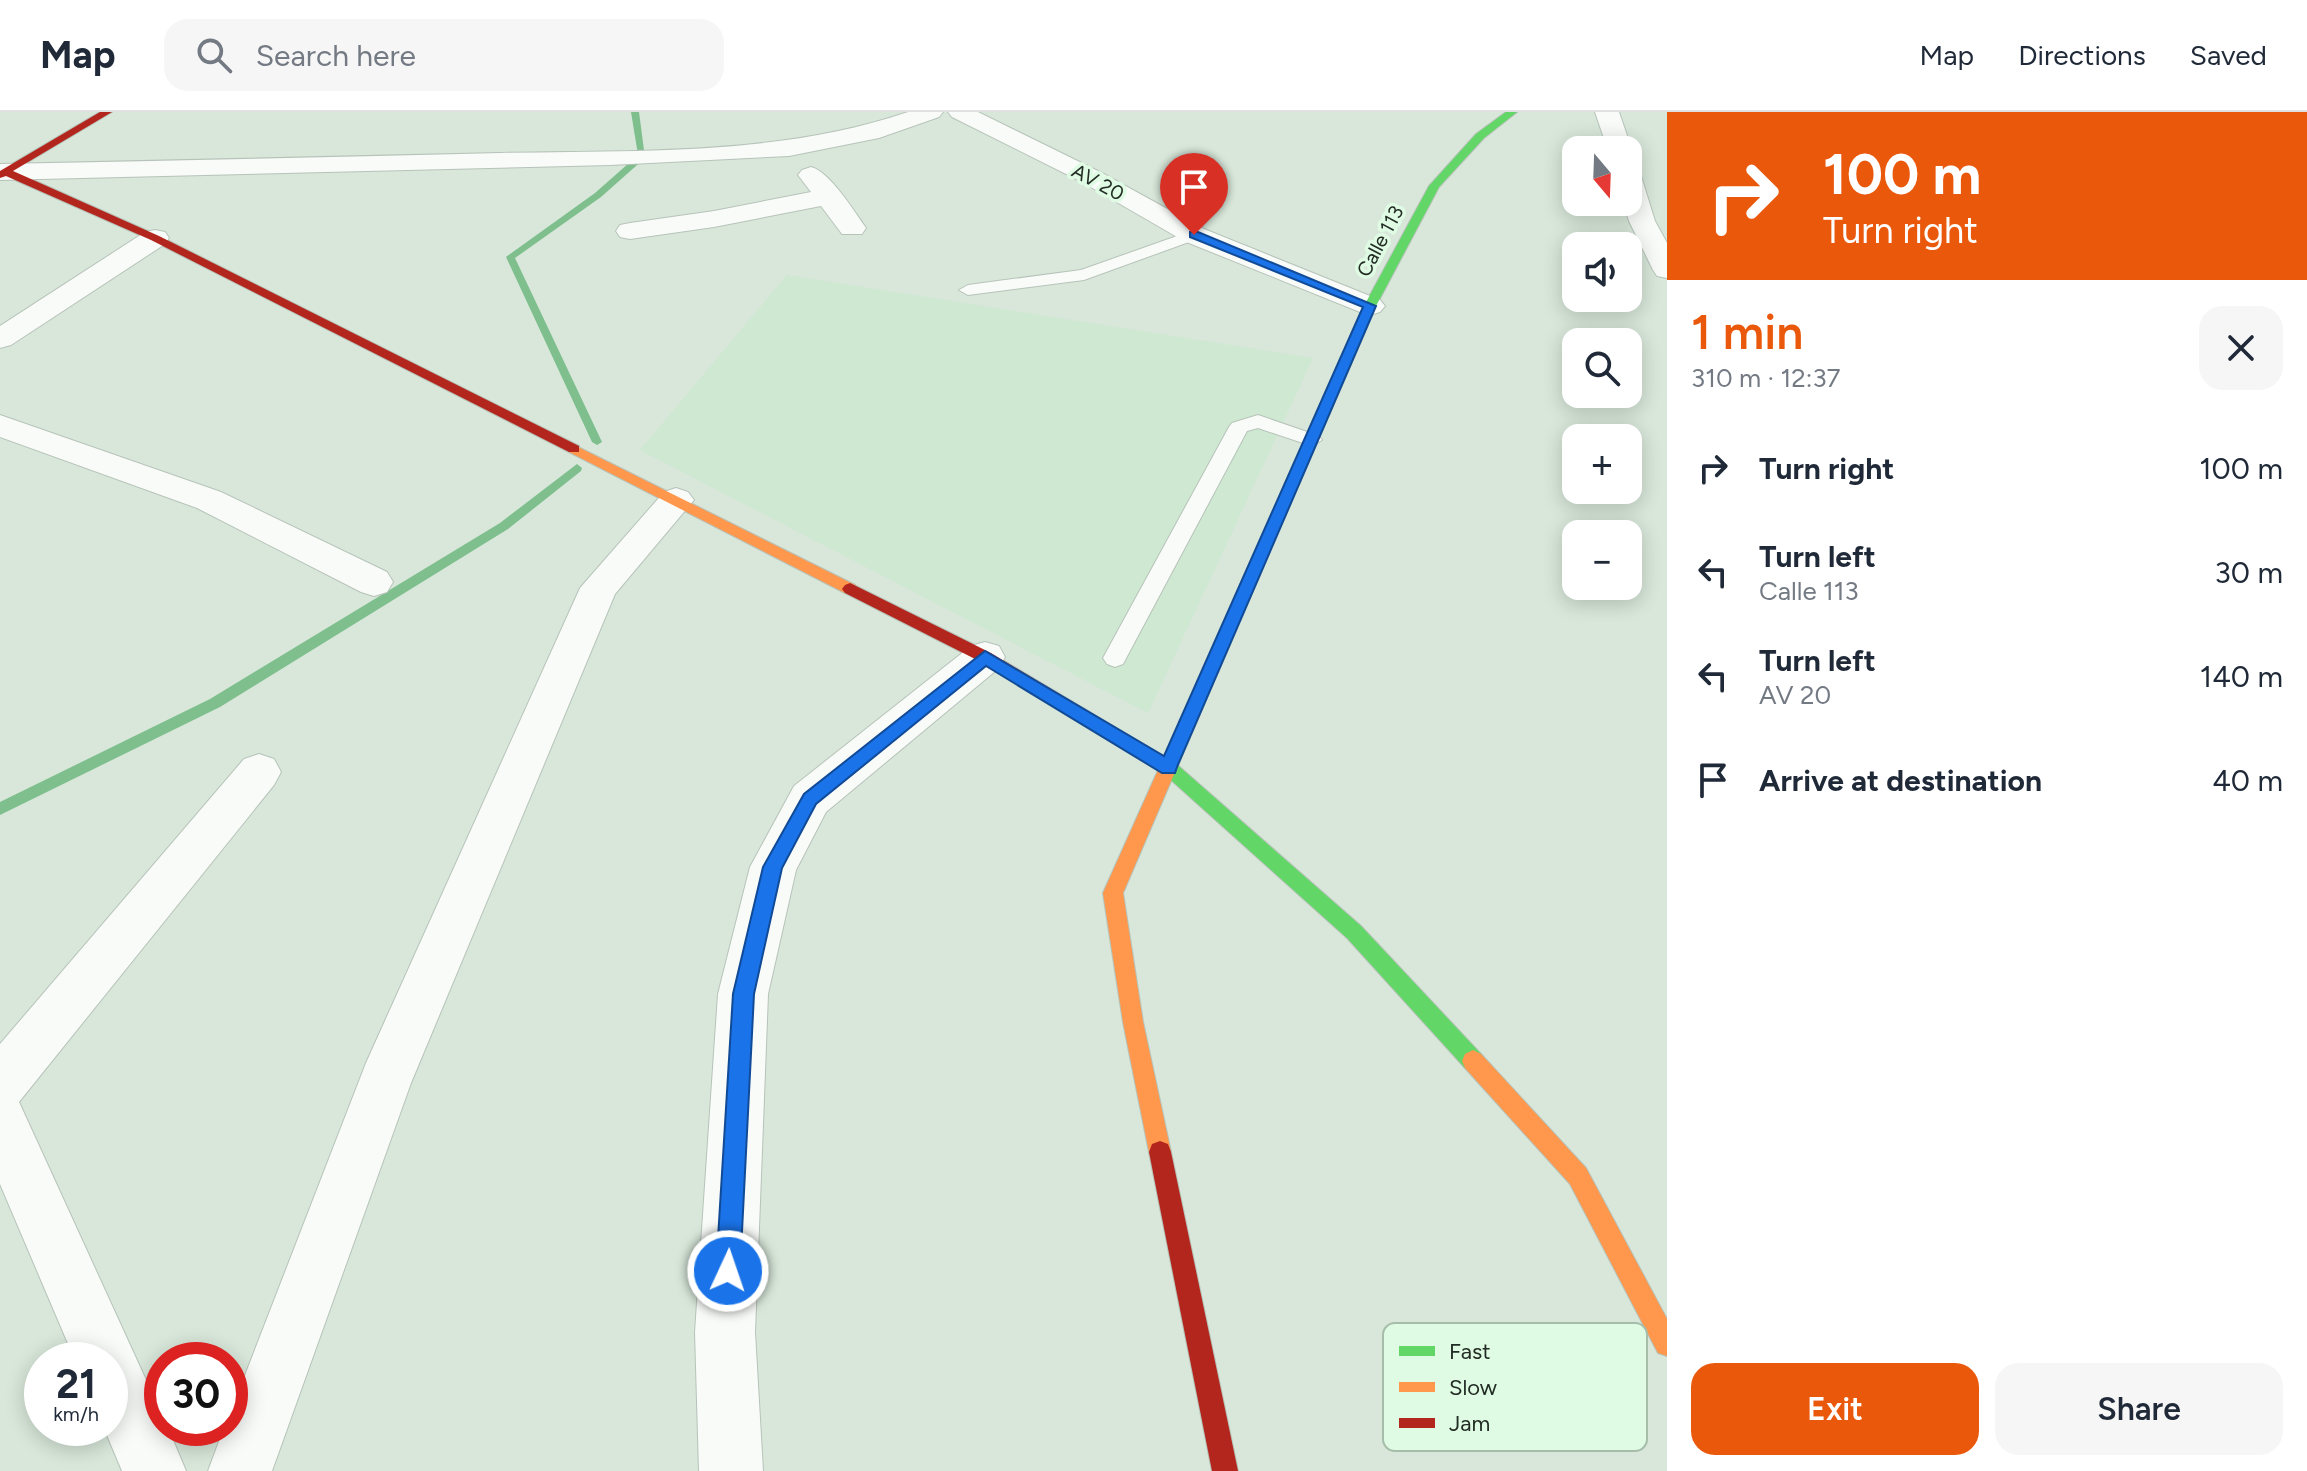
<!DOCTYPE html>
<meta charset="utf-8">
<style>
body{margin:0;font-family:Figtree,sans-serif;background:#f6f6f7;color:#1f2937;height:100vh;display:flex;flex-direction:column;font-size:30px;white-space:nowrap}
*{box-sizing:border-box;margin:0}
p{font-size:26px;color:#747a83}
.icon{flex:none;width:44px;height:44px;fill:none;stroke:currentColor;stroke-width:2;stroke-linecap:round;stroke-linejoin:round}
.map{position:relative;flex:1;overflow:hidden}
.drawer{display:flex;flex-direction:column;background:#fff;width:640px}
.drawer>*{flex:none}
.banner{background:#ea580c;color:#fff;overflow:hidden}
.needle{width:52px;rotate:161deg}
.fabs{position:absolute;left:1562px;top:24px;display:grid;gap:16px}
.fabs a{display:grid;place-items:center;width:80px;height:80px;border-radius:16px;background:#fff;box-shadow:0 4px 20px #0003;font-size:40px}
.speed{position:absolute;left:24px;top:1230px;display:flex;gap:16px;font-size:40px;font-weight:700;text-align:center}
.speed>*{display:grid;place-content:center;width:104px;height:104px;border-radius:50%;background:#fff;box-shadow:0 4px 20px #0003;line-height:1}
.speed small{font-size:20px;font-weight:400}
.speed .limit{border:12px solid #d22;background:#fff;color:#111}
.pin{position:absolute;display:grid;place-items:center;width:68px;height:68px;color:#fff;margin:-82px -34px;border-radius:50% 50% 50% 0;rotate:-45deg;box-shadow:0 0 8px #0007}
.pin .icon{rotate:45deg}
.me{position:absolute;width:88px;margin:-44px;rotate:3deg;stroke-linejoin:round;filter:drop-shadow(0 0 6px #0008)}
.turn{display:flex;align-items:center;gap:28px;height:168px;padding:0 24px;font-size:36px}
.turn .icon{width:104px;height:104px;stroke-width:2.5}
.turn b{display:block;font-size:56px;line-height:68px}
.round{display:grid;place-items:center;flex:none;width:84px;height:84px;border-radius:24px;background:#f6f6f7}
.headline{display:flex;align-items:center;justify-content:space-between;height:136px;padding:0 24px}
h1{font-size:48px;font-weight:600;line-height:60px;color:#ea580c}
.primary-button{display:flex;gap:16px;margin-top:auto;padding:16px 24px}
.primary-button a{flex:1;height:92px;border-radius:24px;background:#ea580c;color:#fff;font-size:32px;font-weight:600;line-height:92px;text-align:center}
.primary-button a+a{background:#f6f6f7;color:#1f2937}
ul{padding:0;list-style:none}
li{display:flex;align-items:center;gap:24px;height:104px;padding:0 24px}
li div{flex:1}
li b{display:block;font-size:30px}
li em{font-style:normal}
header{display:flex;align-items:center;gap:48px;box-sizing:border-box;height:112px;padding:0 40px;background:#fff;border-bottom:2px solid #e0e1e3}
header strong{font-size:38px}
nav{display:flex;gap:44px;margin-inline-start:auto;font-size:28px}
.search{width:560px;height:72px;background:#f6f6f7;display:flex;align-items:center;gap:20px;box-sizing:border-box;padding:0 28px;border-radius:24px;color:#747a83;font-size:30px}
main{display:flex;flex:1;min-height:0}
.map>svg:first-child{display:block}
.built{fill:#cee8d2}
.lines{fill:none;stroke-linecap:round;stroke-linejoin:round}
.stream{fill:#7ebf8d;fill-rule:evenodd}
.lane-casing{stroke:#b7c3b9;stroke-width:2}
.street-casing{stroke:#b7c3b9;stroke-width:2}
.fast-casing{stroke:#b7c3b9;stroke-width:2}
.slow-casing{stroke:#b7c3b9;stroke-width:2}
.jam-casing{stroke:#b7c3b9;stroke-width:2}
.lane{fill:#f9fbf9;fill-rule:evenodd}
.street{fill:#f9fbf9;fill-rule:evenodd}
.fast{fill:#63d668;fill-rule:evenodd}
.slow{fill:#ff974d;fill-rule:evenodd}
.jam{fill:#b3261e;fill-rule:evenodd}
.route{fill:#1a73e8;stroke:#114b97;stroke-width:2}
.labels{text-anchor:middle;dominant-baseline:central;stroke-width:7;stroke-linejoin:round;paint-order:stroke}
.far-street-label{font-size:20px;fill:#222c24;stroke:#dffbe3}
.key{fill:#dffbe3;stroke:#a6bdaa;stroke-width:2}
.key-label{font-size:22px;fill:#222c24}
</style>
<header>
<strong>Map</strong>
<div class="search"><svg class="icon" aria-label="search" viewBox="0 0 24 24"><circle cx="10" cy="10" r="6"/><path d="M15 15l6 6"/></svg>Search here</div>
<nav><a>Map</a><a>Directions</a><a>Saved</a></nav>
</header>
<main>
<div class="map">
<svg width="1667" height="1359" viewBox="0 0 1667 1359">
<rect width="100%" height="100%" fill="#d8e7da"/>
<!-- built -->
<path class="built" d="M787,163l526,83 -165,355 -508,-263z"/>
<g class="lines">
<!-- stream -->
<g class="stream">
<path d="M631,0h8l6,46 -44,39 -86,61 87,184 -5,3 -5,-3 -86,-185 89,-64 43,-38z"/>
<path d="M577,352l5,4 -1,3 -73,58 -288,178 -220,108v-13l210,-103 290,-176z"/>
</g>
<!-- lane casing -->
<g class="lane-casing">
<g id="lane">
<path d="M1194,118l6,2v6l-116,42 -116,15 -9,-5 9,-5 113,-15z"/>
<path d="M1258,303l61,21 3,4 -10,6 -54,-18 -11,3 -124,233 -8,3 -8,-3 -4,-6 126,-231 3,-4z"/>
</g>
</g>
<!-- street casing -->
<g class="street-casing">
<g id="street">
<path d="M908,0h35l-4,5 -60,21 -90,18 -179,9 -610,15v-16c167,-3 334,-7 501,-11 136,-3 278,3 407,-41z"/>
<path d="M948,0h30l122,60 104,57 176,71 5,6 -5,6 -10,3 -10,-3 -176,-71 -102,-59 -130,-65z"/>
<path d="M1595,0h24l13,38 -3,5 -1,-5h-20z"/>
<path d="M811,55c19,5 43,44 55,61l-4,6h-20l-21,-28 -107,21 -84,12 -10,-2 -4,-6 4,-6 10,-2 84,-12 97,-19 -13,-17 4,-5z"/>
<path d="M1628,56l9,3 4,5 14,45 12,22v35l-10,-2 -4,-6 -24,-49 -6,-19h5z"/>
<path d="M155,118l10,2 4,6 -4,6 -154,101 -11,3v-22l145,-94z"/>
<path d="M0,303l221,77 166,80 6,10 -6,10 -13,4 -13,-4 -164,-84 -197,-71z"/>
<path d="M676,376l12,4 6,8 -79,94 -204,489 -139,388h-64l16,-43h6v-14l136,-351 214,-475 84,-96z"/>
<path d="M985,530l14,4 6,11 -6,11 -173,144 -30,58 -28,124 -13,338 8,139h-64l-4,-139 23,-338 32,-127 44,-81 177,-140z"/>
<path d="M259,642l15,5 7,13 -7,13 -255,317 143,313v13h6l18,43h-64l-18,-43h6v-68h-35l-75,-176v-140l244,-285z"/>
</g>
</g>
<!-- fast casing -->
<g class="fast-casing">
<g id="fast">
<path d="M1506,0h11l-33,26 -45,49 -63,119 -162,375 -8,6 -6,-1 -2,-5 166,-375 65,-120 47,-52z"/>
<path d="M1144,634l30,16 187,164 120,128 3,7 -3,7 -8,4 -8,-4 -118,-130 -185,-166 -24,-14 -3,-5 3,-5z"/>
</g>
</g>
<!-- slow casing -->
<g class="slow-casing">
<g id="slow">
<path d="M574,333l281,140 3,4 -3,4h-10l-276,-141 -2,-3z"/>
<path d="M1206,563l8,6 -91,212 20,129 28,130 -3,8 -8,3 -8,-3 -3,-8 -26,-130 -20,-129 95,-212z"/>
<path d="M1473,938l8,4 105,114 81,151v37l-9,-3 -88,-169 -105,-116 -3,-7 3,-7z"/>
</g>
</g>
<!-- jam casing -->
<g class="jam-casing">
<g id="jam">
<path d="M100,0h12l-99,59 146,65 420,210v6h-10l-418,-212 -145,-64 -6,2v-7z"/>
<path d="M850,471l141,70 159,95 3,5 -3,5h-12l-159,-97 -134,-68 -3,-4 3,-4z"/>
<path d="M1160,1029l8,3 3,8 67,319h-26l-63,-319 3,-8z"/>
</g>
</g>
<!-- lane -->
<use href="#lane" class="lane"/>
<!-- street -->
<use href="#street" class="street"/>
<!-- fast -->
<use href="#fast" class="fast"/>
<!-- slow -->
<use href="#slow" class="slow"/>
<!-- jam -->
<use href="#jam" class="jam"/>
</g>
<!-- route -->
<path class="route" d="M1190,120h8l178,74 -199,461 -2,6h-13l-176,-107 -170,138 -34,64 -28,126 -14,277 -3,8 -9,4 -8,-4 -4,-8 17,-277 30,-127 41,-73 181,-143 179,105 199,-449 -173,-70z"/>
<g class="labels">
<!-- far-street labels -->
<g class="far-street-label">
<text transform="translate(1098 70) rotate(28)">AV 20</text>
<text transform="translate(1380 129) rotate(-62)">Calle 113</text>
</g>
</g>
<!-- legend -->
<rect x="1383" y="1211" width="264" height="128" rx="12" class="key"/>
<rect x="1399" y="1234" width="36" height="10" fill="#63d668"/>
<rect x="1399" y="1270" width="36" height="10" fill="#ff974d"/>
<rect x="1399" y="1306" width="36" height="10" fill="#b3261e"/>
<g class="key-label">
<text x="1449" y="1247">Fast</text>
<text x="1449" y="1283">Slow</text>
<text x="1449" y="1319">Jam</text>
</g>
</svg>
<div class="fabs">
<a><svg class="needle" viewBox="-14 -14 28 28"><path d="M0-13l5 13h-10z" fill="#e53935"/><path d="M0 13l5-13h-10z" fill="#747a83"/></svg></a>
<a><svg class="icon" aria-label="sound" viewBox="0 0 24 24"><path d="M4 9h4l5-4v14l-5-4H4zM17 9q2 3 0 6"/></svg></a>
<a><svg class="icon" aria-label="search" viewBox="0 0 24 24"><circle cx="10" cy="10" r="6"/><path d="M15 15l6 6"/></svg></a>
<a>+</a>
<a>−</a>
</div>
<div class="speed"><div>21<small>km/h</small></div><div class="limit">30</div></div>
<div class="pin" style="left:1194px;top:123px;background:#d93025"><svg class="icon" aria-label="arrive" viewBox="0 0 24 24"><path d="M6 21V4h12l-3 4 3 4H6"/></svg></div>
<svg class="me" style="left:728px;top:1159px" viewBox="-20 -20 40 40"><circle r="17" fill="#1a73e8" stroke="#fff" stroke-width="3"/><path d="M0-11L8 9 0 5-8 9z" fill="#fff"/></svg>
</div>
<section class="drawer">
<div class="banner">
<div class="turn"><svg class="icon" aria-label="right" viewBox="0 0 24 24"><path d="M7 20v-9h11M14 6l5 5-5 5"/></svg><div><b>100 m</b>Turn right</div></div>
</div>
<div class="headline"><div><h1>1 min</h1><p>310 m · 12:37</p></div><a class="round"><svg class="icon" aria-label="close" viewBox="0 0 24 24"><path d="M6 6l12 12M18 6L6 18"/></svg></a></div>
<ul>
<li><svg class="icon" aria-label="right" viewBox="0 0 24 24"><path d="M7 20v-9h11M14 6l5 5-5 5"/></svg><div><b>Turn right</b></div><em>100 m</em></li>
<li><svg class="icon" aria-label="left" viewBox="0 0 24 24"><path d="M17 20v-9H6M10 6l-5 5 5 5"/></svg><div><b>Turn left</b><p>Calle 113</p></div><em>30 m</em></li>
<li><svg class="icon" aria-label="left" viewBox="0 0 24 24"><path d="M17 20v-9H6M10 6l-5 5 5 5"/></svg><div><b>Turn left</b><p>AV 20</p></div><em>140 m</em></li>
<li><svg class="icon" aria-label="arrive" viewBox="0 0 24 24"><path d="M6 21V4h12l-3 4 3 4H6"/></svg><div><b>Arrive at destination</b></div><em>40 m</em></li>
</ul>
<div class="primary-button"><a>Exit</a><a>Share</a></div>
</section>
</main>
